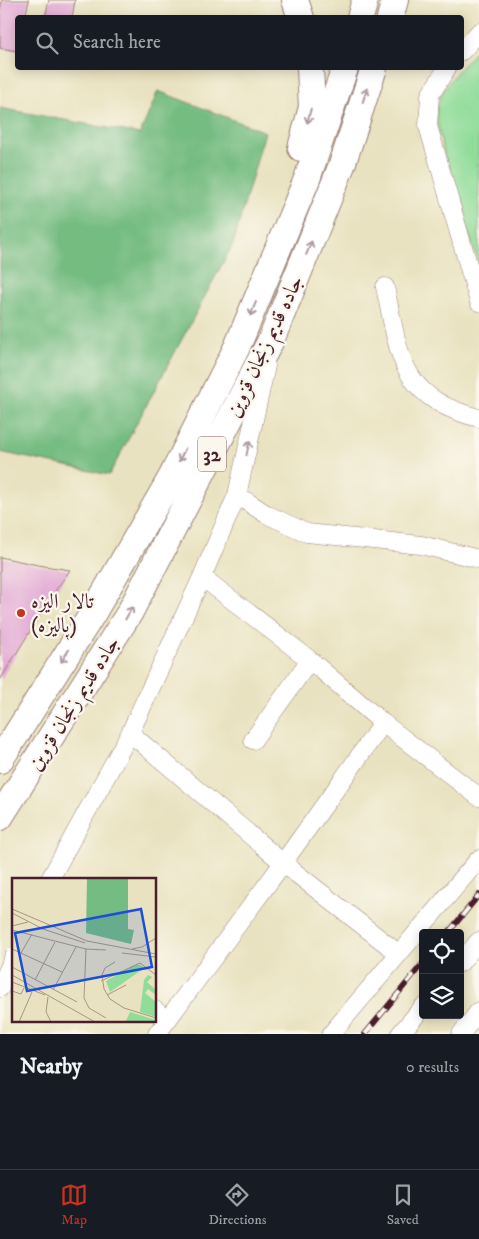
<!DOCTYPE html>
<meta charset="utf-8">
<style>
:root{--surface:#171b24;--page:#20242c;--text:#f1f3f6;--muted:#9ea1a6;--line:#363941;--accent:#c8321e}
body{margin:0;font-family:"IM FELL DW Pica",Amiri,serif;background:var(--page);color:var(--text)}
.controls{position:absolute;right:15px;bottom:15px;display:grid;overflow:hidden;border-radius:5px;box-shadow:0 2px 12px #0003}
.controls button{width:45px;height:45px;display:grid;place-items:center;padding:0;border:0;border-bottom:1px solid var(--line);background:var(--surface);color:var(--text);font:25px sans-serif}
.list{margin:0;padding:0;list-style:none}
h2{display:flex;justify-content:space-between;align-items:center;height:65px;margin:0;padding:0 20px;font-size:21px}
h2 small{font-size:16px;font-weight:400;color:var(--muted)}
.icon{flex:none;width:28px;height:28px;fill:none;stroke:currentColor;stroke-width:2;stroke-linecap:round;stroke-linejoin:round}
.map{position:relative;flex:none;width:479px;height:1034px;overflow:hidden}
.search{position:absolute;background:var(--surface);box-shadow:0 2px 12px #0003;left:15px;right:15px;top:15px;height:55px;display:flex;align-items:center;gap:12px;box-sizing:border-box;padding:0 18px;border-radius:5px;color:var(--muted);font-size:19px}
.sheet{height:135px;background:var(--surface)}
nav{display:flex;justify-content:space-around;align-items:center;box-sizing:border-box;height:70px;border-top:1px solid var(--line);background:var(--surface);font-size:14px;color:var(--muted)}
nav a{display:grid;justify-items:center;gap:2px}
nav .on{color:var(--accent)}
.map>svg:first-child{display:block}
</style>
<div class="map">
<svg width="479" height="1034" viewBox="0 0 479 1034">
<rect width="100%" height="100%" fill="#fbf7ec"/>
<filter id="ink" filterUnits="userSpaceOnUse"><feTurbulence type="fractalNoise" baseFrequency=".02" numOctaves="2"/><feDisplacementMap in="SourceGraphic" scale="10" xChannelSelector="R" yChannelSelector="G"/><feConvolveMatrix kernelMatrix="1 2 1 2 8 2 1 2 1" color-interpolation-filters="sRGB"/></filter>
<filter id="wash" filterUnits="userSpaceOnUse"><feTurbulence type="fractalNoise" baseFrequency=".0096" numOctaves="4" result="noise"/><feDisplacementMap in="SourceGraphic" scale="20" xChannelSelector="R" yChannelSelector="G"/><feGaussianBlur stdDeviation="1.12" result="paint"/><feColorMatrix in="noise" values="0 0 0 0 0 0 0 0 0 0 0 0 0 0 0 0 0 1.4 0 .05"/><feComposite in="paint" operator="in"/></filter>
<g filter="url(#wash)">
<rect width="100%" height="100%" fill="#e9e2c0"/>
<path fill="#90dc99" stroke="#6d7e62" d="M479,47v217c-9,-27 -48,-137 -42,-158 7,-23 27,-41 42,-59z"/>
<path fill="#74bc81" stroke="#5f6e56" d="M158,91l107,41 -32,112 -124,231 -109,-23v-344l140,26z"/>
<g id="blocks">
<path fill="#e2a7d4" d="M2,0h27l-4,18h-7v33l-18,-3v-37z
M49,0h26l-3,18h-27z
M0,557l38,8 32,5 -19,27 -51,83z"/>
</g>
</g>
<g filter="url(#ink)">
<use href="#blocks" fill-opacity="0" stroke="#9a8076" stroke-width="1"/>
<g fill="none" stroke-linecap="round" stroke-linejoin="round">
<defs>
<path id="minor" d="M462,51l17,-19
M447,68l-17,27 -2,31 51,176
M385,287c15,69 14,111 94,131
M237,495l29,19 41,19 114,12 58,14
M202,577l108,83 73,63 96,74
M130,733l153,130 116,91
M253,740l57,-80
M50,879l80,-146 72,-156 35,-82 29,-129
M460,963l19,-22
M0,988l14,-32
M155,1010l12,11
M157,1034l126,-171 100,-140
M331,1034l148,-175
M400,1034l23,-27
M461,1034l18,-23"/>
<path id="highway" d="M295,0l6,18
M360,18l5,-18
M390,18l5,-18
M301,148l11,-41 -2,-39
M0,760l93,-147 78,-135 66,-131 70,-168 38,-111
M0,817l130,-205 142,-274 70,-173 32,-97"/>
</defs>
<use href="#minor" stroke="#9a8076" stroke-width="19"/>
<use href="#highway" stroke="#9a8076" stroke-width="28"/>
<use href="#minor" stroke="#fff" stroke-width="18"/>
<use href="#highway" stroke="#fff" stroke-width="26"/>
<defs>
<path id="rail" d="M448,933l31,-38
M365,1034l58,-71"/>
</defs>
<use href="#rail" stroke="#4a1f2b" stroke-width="5.5"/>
<use href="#rail" stroke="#fbf7ec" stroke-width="4" stroke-dasharray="11" stroke-linecap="butt"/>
</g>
<defs><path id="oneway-shaft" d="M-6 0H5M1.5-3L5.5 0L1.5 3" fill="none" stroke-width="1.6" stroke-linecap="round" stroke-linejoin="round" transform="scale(1.25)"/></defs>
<g stroke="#ae9aa0">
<use href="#oneway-shaft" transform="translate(365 95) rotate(-72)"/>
<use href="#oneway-shaft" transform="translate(309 116) rotate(104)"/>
<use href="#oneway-shaft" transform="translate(309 248) rotate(-68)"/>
<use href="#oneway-shaft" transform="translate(253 309) rotate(113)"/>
<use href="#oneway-shaft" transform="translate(248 448) rotate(-78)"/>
<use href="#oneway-shaft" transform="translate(182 455) rotate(117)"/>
<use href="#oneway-shaft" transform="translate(129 613) rotate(-60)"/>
<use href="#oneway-shaft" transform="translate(65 656) rotate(122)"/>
</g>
</g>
<circle fill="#c8321e" stroke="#fbf7ec" stroke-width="2" cx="21" cy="613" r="5"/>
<g text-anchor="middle" stroke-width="4.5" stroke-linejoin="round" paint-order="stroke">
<rect fill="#fbf7ec" stroke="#7f6065" stroke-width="1" x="198" y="436.5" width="28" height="35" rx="4"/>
<g font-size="20" font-weight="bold" fill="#4a1f2b">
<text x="212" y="461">32</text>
</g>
<g font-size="21" fill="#4a1f2b" stroke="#fbf7ec">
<text transform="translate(264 346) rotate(-65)" y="7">جاده قدیم زنجان قزوین</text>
<text transform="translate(73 703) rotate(-58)" y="7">جاده قدیم زنجان قزوین</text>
</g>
<g font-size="21" fill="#4a1f2b" stroke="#fbf7ec" text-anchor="start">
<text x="31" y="608">تالار الیزه<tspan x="31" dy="24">(پالیزه)</tspan></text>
</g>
</g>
<g transform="translate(12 878)">
<rect width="144" height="144" fill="#e9e2c0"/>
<path d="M122,87h6l8,5 -5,-1 -33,23 -4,-11zM136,97l4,2 -5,5 9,8v5l-8,-6 -3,4 11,9v15l-16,-5 4,-32zM118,134l26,8v2l-30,-1z" fill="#90dc99"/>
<path d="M75,0h41v51l6,1 -3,14 -45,-11z" fill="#74bc81"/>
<path fill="none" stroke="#a99484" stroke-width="1" d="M0,31l75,32 69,13M0,35l31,16 42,14M0,48l16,-4M0,52l74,19 20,1M0,71l50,23M74,71l-2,49 5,10 17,10M120,71l10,-2 14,-9M9,75l11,-19M110,75l34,4M103,84l-10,6 -3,7 2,14 6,10 14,9 32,10M0,89l65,35M0,97l83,47M23,102l20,-38M89,103l39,-18 16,12M0,104l33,13M41,112l23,-43M0,113l9,3 3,-6M95,117l19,-10M36,119l-2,15 5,10M7,144l13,-30"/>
<path fill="#1d4ed8" fill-opacity="0.15" stroke="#1d4ed8" stroke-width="2.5" d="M129,31l11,58 -125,24 -12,-58z"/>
<rect width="144" height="144" fill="none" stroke="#4a1f2b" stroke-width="2.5"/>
</g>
</svg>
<div class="controls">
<button><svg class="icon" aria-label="locate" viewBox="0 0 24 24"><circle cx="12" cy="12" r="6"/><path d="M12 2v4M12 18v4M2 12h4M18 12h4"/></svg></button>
<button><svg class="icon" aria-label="layers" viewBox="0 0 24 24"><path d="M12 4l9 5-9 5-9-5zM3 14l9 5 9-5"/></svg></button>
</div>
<div class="search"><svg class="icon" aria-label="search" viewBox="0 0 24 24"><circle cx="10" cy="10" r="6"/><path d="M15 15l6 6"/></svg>Search here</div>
</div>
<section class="sheet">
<h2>Nearby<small>0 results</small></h2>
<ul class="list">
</ul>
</section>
<nav>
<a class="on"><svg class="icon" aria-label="map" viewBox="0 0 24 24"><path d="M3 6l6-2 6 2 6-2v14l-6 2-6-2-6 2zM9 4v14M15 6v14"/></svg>Map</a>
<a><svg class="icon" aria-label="directions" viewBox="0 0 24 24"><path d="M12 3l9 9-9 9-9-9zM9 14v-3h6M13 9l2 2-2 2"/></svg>Directions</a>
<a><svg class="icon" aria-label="saved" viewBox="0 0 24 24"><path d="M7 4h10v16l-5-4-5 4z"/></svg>Saved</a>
</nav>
